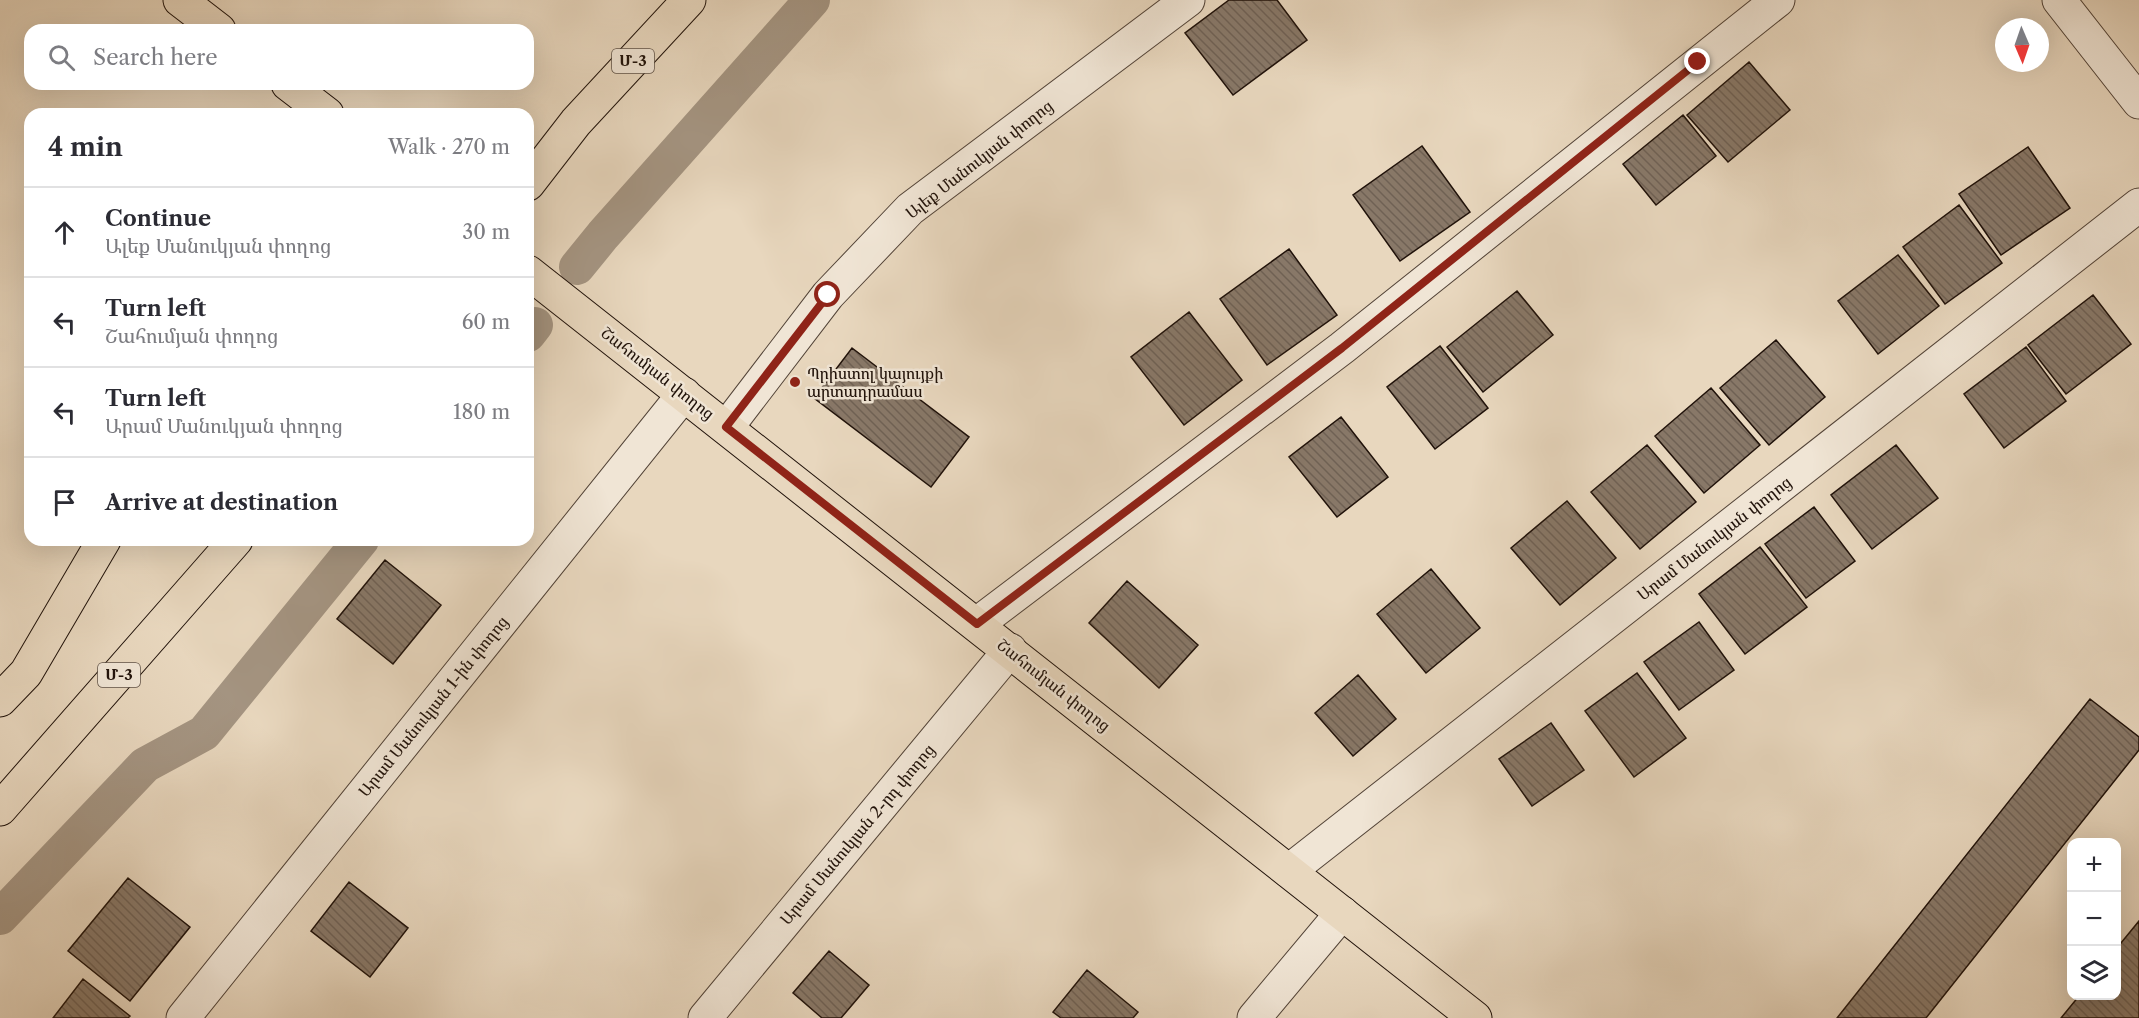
<!DOCTYPE html>
<meta charset="utf-8">
<style>
:root{--surface:#fff;--page:#f7f7f7;--text:#2b2b33;--muted:#7c7c81;--line:#e1e1e2}
body{margin:0;font-family:"Libre Caslon Text","Noto Serif Armenian",serif;background:var(--page);color:var(--text)}
.controls{position:absolute;right:18px;bottom:18px;display:grid;overflow:hidden;border-radius:12px;box-shadow:0 6px 24px #0002}
.controls button{width:54px;height:54px;display:grid;place-items:center;padding:0;border:0;border-bottom:2px solid var(--line);background:var(--surface);color:var(--text);font:30px sans-serif}
.compass{position:absolute;left:1995px;top:18px;width:54px;height:54px;border-radius:50%;background:var(--surface);box-shadow:0 6px 24px #0002;rotate:178deg}
.stop{position:absolute;width:18px;height:18px;margin:-14px;border:4px solid #8f2418;border-radius:50%;background:#fff}
.stop.end{background:#8f2418;border-color:#fff;box-shadow:0 2px 6px #0008}
.list{margin:0;padding:0;list-style:none}
h2{display:flex;justify-content:space-between;align-items:center;height:78px;margin:0;padding:0 24px;font-size:26px}
h2 small{font-size:20px;font-weight:400;color:var(--muted)}
.list li{display:grid;grid-template-columns:39px 1fr auto;gap:18px;align-items:center;box-sizing:border-box;height:90px;padding:0 24px;border-top:2px solid var(--line)}
.list b{display:block;font-size:22px;white-space:nowrap}
.list p{margin:0;font-size:20px;white-space:nowrap;color:var(--muted)}
.list em{font-size:20px;font-style:normal;color:var(--muted)}
.icon{flex:none;width:33px;height:33px;fill:none;stroke:currentColor;stroke-width:2;stroke-linecap:round;stroke-linejoin:round}
.map{position:relative;flex:none;width:2139px;height:1018px;overflow:hidden}
.search{position:absolute;background:var(--surface);box-shadow:0 6px 24px #0002;left:24px;top:24px;width:510px;height:66px;display:flex;align-items:center;gap:15px;box-sizing:border-box;padding:0 21px;border-radius:18px;color:var(--muted);font-size:22px}
.panel{position:absolute;background:var(--surface);box-shadow:0 6px 24px #0002;left:24px;top:108px;width:510px;height:438px;border-radius:18px}
.map>svg:first-child{display:block}
</style>
<div class="map">
<svg width="2139" height="1018" viewBox="0 0 2139 1018">
<defs>
<pattern id="building-back-hatch" width="6" height="6" patternUnits="userSpaceOnUse" patternTransform="scale(1.5)"><rect width="6" height="6" fill="#887868"/><path d="M-1 5l2 2M0 0l6 6M5-1l2 2" fill="none" stroke="#6f6154"/></pattern>
</defs>
<rect width="100%" height="100%" fill="#e8d7be"/>
<filter id="stains"><feTurbulence type="fractalNoise" baseFrequency=".00333" numOctaves="4"/><feColorMatrix values="0 0 0 0 .2 0 0 0 0 .09 0 0 0 0 .02 0 0 0 .5 -.17"/></filter>
<radialGradient id="worn" r=".72"><stop offset=".6" stop-color="#630" stop-opacity="0"/><stop offset="1" stop-color="#630" stop-opacity=".3"/></radialGradient>
<g fill="none" stroke-linecap="round" stroke-linejoin="round">
<path stroke="#a49481" stroke-width="36" d="M577,267l26,-32 209,-235
M528,334l7,-9
M0,917l145,-152 59,-32 157,-193"/>
</g>
<path fill="url(#building-back-hatch)" stroke="#20120a" stroke-width="1.5" d="M1229,0h48l30,40 -74,55 -48,-62z
M1749,62l41,48 -62,52 -41,-47z
M1683,115l33,41 -60,49 -33,-41z
M1422,146l48,66 -70,49 -47,-66z
M2028,147l42,61 -69,47 -42,-61z
M1959,205l43,58 -57,41 -42,-57z
M1289,249l48,66 -70,50 -47,-66z
M1898,255l41,51 -61,48 -40,-53z
M1517,291l36,44 -70,57 -36,-45z
M2093,295l38,49 -65,50 -38,-49z
M1189,312l53,68 -58,45 -53,-68z
M1776,340l49,57 -56,48 -49,-57z
M1440,346l48,62 -53,41 -48,-62z
M2026,347l40,54 -62,47 -40,-54z
M852,348l117,89 -38,50 -117,-89z
M1711,388l49,57 -56,48 -49,-57z
M1341,417l47,60 -51,40 -48,-60z
M1647,445l49,57 -56,47 -49,-57z
M1896,445l42,53 -66,51 -41,-54z
M1567,501l49,57 -56,47 -49,-57z
M1814,507l41,54 -49,37 -41,-54z
M1760,547l47,60 -62,47 -46,-60z
M385,560l56,45 -48,59 -56,-45z
M1431,569l49,59 -54,45 -49,-59z
M1127,581l71,64 -39,43 -70,-65z
M1699,622l35,48 -55,40 -35,-48z
M1637,673l49,65 -52,39 -49,-66z
M1358,675l38,44 -43,37 -38,-43z
M2090,699l49,38v13l-213,268h-89z
M1551,723l33,47 -52,36 -33,-47z
M128,878l62,49 -60,74 -62,-50z
M349,882l59,46 -38,49 -59,-46z
M2139,921v97h-78l18,-22h37v-47z
M829,951l40,34 -28,33h-19l-29,-25z
M1087,970l51,42 -5,6h-72l-8,-6z
M83,979l47,37 -2,2h-75z"/>
<g fill="none" stroke-linecap="round" stroke-linejoin="round">
<defs>
<path id="minor" d="M2059,0l80,102
M727,427l101,-132 82,-86 278,-209
M977,624l365,-276 436,-348
M1289,871l850,-666
M183,1018l501,-624
M705,1018l305,-368
M1254,1018l88,-105"/>
<path id="major" d="M180,0l39,30
M288,84l39,30
M528,272l947,746"/>
<path id="highway" d="M528,184l48,-62 113,-122
M0,700l26,-27 78,-133
M0,809l236,-269"/>
</defs>
<use href="#minor" stroke="#524337" stroke-width="35"/>
<use href="#major" stroke="#20120a" stroke-width="35"/>
<use href="#highway" stroke="#20120a" stroke-width="35"/>
<use href="#minor" stroke="#f0e5d5" stroke-width="33"/>
<use href="#major" stroke="#e8d7be" stroke-width="33"/>
<use href="#highway" stroke="#e8d7be" stroke-width="33"/>
</g>
<g fill="none" stroke-linecap="round" stroke-linejoin="round">
<path stroke="#8f2418" stroke-width="8" d="M828,295l-102,132 251,197 365,-276 356,-286"/>
</g>
<circle fill="#8f2418" stroke="#f0e5d5" stroke-width="2" cx="795" cy="382" r="6"/>
<g text-anchor="middle" stroke-width="5" stroke-linejoin="round" paint-order="stroke">
<g fill="#f0e5d5" stroke="#5e5147" stroke-width="1.5">
<rect x="612" y="49" width="42" height="24" rx="4.5"/>
<rect x="98" y="663" width="42" height="24" rx="4.5"/>
</g>
<g font-size="15" font-weight="bold" fill="#20120a">
<text x="633" y="66">Մ-3</text>
<text x="119" y="680">Մ-3</text>
</g>
<g font-size="16" fill="#20120a" stroke="#f0e5d5">
<text transform="translate(979 159) rotate(-38)" y="6">Ալեք Մանուկյան փողոց</text>
<text transform="translate(658 373) rotate(38)" y="6">Շահումյան փողոց</text>
<text transform="translate(1714 538) rotate(-38)" y="6">Արամ Մանուկյան փողոց</text>
<text transform="translate(1054 685) rotate(38)" y="6">Շահումյան փողոց</text>
<text transform="translate(433 706) rotate(-51)" y="6">Արամ Մանուկյան 1-ին փողոց</text>
<text transform="translate(857 834) rotate(-50)" y="6">Արամ Մանուկյան 2-րդ փողոց</text>
</g>
<g font-size="16" fill="#20120a" stroke="#f0e5d5" text-anchor="start">
<text x="807" y="379">Պրիստոլ կայույքի<tspan x="807" dy="18">արտադրամաս</tspan></text>
</g>
</g>
<rect width="100%" height="100%" filter="url(#stains)"/>
<rect width="100%" height="100%" fill="url(#worn)"/>
</svg>
<div class="controls">
<button>+</button>
<button>−</button>
<button><svg class="icon" aria-label="layers" viewBox="0 0 24 24"><path d="M12 4l9 5-9 5-9-5zM3 14l9 5 9-5"/></svg></button>
</div>
<svg class="compass" viewBox="-18 -18 36 36"><path d="M0-13l5 13h-10z" fill="#e53935"/><path d="M0 13l5-13h-10z" fill="#7c7c81"/></svg>
<div class="stop" style="left:828px;top:295px"></div>
<div class="stop end" style="left:1698px;top:62px"></div>
<div class="search"><svg class="icon" aria-label="search" viewBox="0 0 24 24"><circle cx="10" cy="10" r="6"/><path d="M15 15l6 6"/></svg>Search here</div>
<section class="panel">
<h2>4 min<small>Walk · 270 m</small></h2>
<ul class="list">
<li><svg class="icon" aria-label="ahead" viewBox="0 0 24 24"><path d="M12 20V5M6 11l6-6 6 6"/></svg><div><b>Continue</b><p>Ալեք Մանուկյան փողոց</p></div><em>30 m</em></li>
<li><svg class="icon" aria-label="left" viewBox="0 0 24 24"><path d="M17 20v-9H6M10 6l-5 5 5 5"/></svg><div><b>Turn left</b><p>Շահումյան փողոց</p></div><em>60 m</em></li>
<li><svg class="icon" aria-label="left" viewBox="0 0 24 24"><path d="M17 20v-9H6M10 6l-5 5 5 5"/></svg><div><b>Turn left</b><p>Արամ Մանուկյան փողոց</p></div><em>180 m</em></li>
<li><svg class="icon" aria-label="arrive" viewBox="0 0 24 24"><path d="M6 21V4h12l-3 4 3 4H6"/></svg><div><b>Arrive at destination</b></div></li>
</ul>
</section>
</div>
